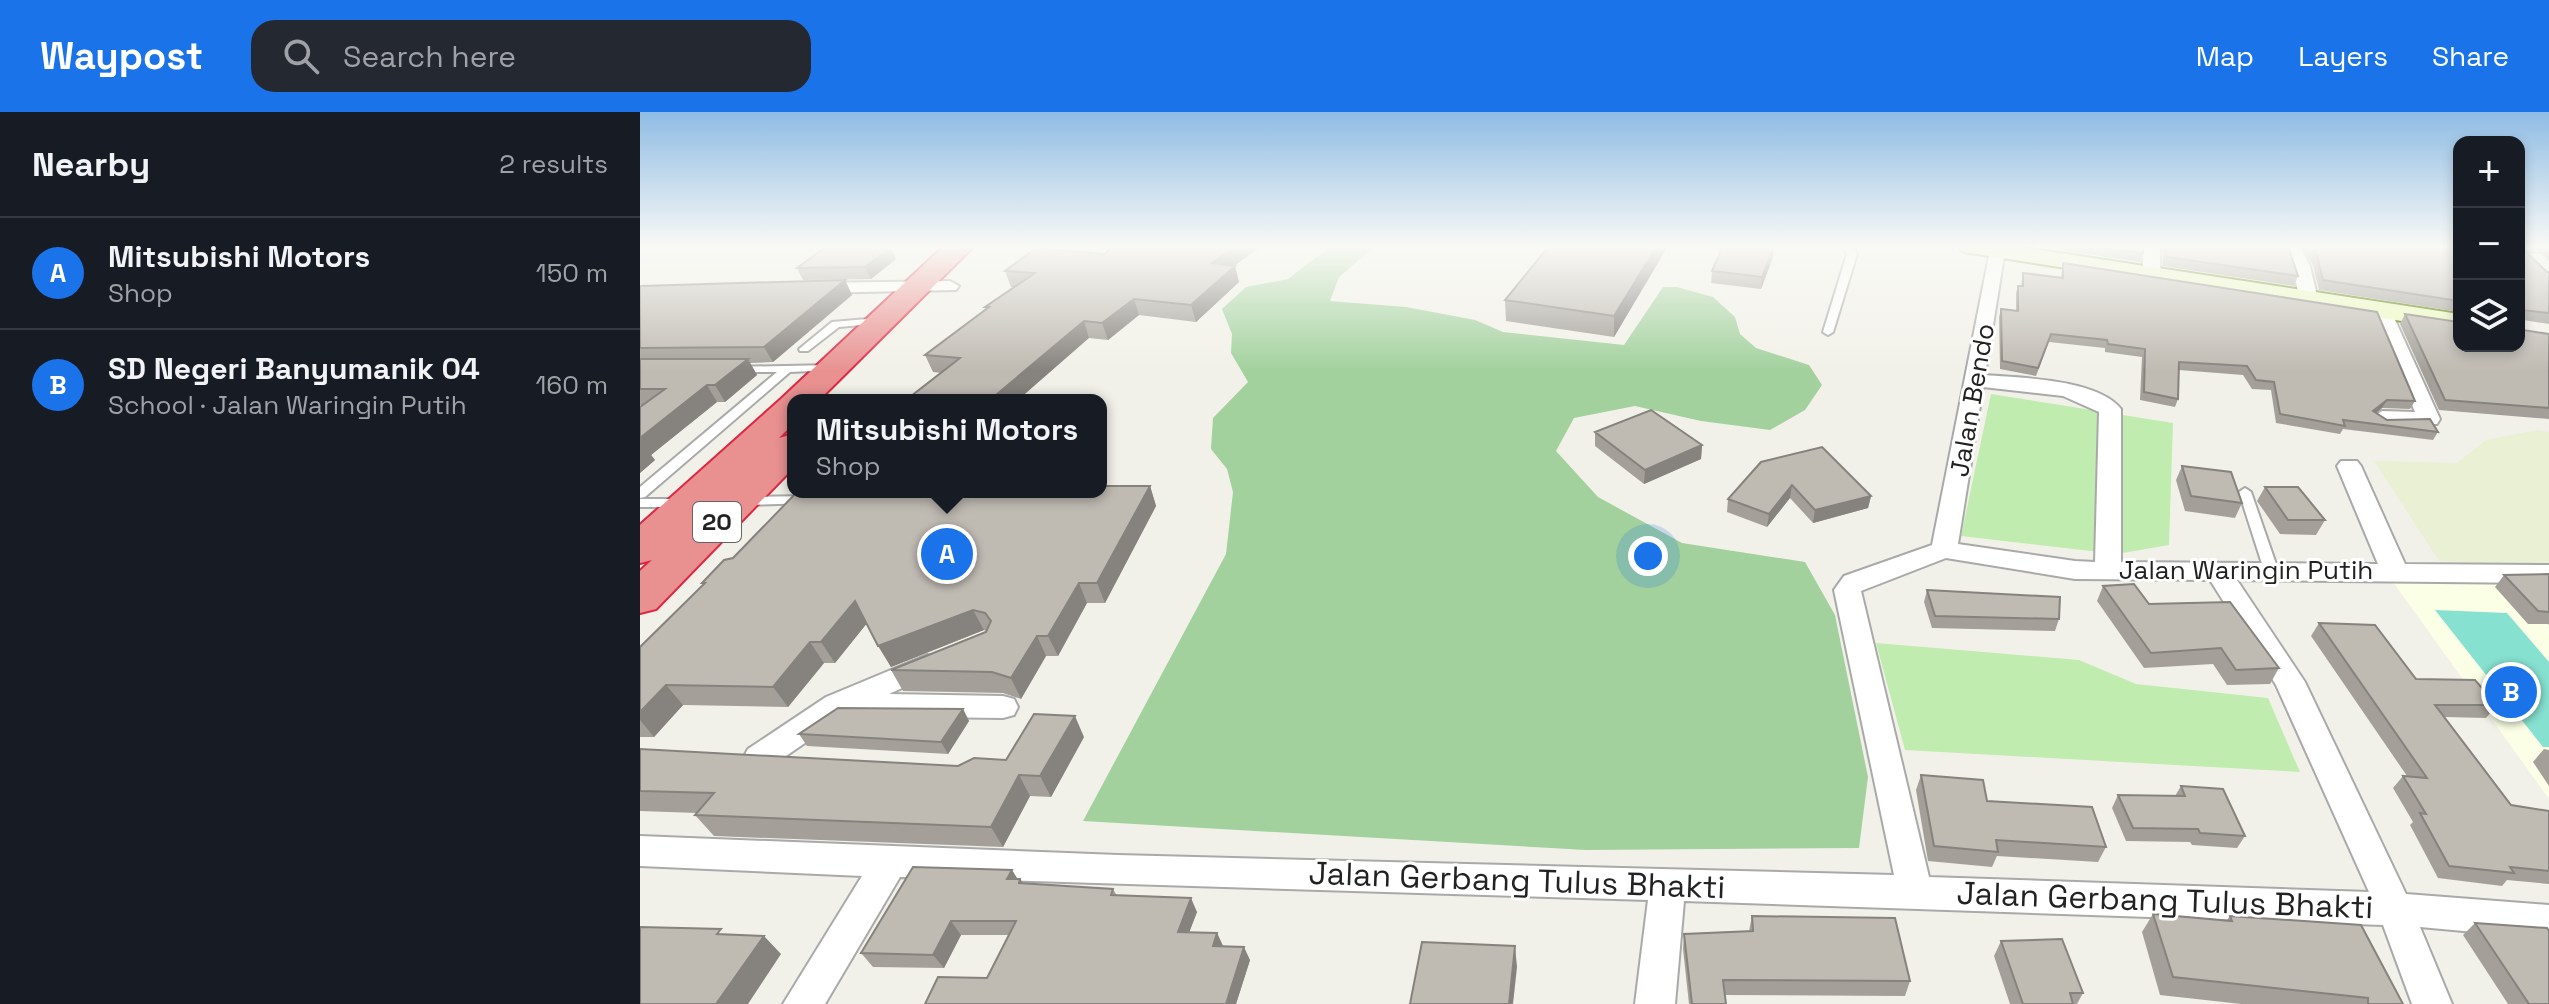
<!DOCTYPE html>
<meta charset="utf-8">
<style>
:root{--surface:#171b24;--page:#242831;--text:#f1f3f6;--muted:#9ea1a6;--line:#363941;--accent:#1a73e8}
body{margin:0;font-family:"Space Grotesk",sans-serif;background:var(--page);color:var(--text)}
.controls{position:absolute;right:24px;top:24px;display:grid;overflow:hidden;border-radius:16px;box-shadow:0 4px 12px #0003}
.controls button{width:72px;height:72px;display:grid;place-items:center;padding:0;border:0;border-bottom:2px solid var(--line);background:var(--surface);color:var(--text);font:40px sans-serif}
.you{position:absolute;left:1008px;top:444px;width:28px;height:28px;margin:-20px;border:6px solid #fff;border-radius:50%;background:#1a73e8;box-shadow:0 0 0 12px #1a73e833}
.badge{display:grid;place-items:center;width:52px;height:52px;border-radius:50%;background:var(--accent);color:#fff;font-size:26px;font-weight:700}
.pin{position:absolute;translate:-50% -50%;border:4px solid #fff;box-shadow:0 2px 8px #0006}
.popup{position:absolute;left:147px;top:282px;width:320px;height:104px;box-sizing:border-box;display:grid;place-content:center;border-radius:16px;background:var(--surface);filter:drop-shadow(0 2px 6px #0005);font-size:26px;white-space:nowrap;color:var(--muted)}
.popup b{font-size:30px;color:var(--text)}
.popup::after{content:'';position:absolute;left:50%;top:100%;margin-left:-16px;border:16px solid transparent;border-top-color:var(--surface)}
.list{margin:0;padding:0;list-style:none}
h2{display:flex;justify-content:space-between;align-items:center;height:104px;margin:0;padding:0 32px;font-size:34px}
h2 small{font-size:26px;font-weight:400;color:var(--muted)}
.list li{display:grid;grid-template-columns:52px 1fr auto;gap:24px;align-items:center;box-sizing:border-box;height:112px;padding:0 32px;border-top:2px solid var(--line)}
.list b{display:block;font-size:30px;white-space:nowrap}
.list p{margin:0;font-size:26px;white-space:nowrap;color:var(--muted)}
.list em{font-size:26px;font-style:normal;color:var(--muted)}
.icon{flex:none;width:44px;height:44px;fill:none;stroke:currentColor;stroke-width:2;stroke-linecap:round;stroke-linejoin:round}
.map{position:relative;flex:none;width:1909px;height:892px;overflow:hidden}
header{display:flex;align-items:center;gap:48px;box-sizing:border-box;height:112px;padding:0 40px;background:var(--accent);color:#fff}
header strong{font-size:38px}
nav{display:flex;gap:44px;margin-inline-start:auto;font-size:28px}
.search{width:560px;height:72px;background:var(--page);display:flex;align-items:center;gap:20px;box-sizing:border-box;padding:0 28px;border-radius:24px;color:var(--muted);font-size:30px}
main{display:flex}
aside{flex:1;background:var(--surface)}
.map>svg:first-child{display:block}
</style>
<header>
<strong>Waypost</strong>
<div class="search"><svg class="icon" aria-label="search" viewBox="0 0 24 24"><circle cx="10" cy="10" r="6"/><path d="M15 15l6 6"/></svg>Search here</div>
<nav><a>Map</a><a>Layers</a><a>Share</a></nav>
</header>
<main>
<aside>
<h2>Nearby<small>2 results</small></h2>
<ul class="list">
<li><span class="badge">A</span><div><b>Mitsubishi Motors</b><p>Shop</p></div><em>150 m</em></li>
<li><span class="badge">B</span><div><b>SD Negeri Banyumanik 04</b><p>School · Jalan Waringin Putih</p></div><em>160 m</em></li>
</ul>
</aside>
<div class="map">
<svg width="1909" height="892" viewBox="0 0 1909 892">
<rect width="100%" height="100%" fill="#f2f1e9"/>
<path fill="#faffe5" d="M1748,463l161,10v214z"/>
<path fill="#e9f0d4" d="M1897,318l12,2v134l-110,-5 -65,-100 83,2 29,-23z"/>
<path fill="#c1ecaf" d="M1351,282l182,29 -4,122 -52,9 -156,-18z
M1236,531l203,17 57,24 132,14 32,74 -395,-22z"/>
<path fill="#a2d19d" d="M691,134h44l-36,31 -9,24 76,6 69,13 28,12 121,13 39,-58h14l36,10 22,20 5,17 16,14 53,17 13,20 -17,25 -35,20 -69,-9 -66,-15 -61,12 -18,33 42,46 84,46 123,19 30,53 33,162 -9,71 -273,2 -503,-29 143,-267 7,-62 -6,-23 -16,-20 2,-31 35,-36 -17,-29 1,-19 -10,-25 24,-22 42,-8z"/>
<path fill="#87e1d0" d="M1795,498l72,3 42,49v85h-6z"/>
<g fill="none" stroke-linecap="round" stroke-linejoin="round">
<defs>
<path id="lane" d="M1202,134h9l6,8 -24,78 -5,3 -5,-3 24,-78z
M239,206l5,3 -1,2 -44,4 -31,24h-8l-1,-2 33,-27z
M191,253l5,3 -1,2 -45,2 -145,125 -5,1v-11l137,-115h-42l-4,-1v-4z
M1605,376l6,4 27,78 -2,3h-10l-2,-3 -25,-78z
M167,384l5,1 2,3 -2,3 -68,2 -7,-4 7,-4z
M0,387h44l7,4 -7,4h-44z"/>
<path id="street" d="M1351,134h12l2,4 -20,125c36,3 112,4 136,34v153l257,2 -41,-98 4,-5h16l4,5 44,98 144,1v18l-312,-3 68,102 101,212 143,11v34l-129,-12 32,77h-40l-29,-79 -699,-24 -9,103h-40l13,-104 -748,-23 -75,127h-42l79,-128 -222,-10v-30l478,19 776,20 -60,-285 10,-14 88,-31zM1343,275l80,9 36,16 -4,150 -20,-1 -117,-17zM1306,446l129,21 135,1 66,105 93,207 -440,-15 -68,-286z
M1503,134h16l2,29 -3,4 -6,1 -9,-5z
M1644,134h16l10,20 8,34 -2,4 -7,2 -9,-6 -8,-34z
M1879,134h30v6l-29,-1z
M310,169l9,5 -3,4 -142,3 -9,-5 9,-5z
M1742,193l9,6 49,108 -3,5 -55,1 -11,-7 11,-7 33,1 -42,-101z
M287,543l10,3 5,7 -5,7 -48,22 114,2 11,3 4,8 -4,8 -11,3 -159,-2 -74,51 -11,4 -11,-4 -5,-9 5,-9 78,-52z"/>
<path id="secondary" d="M1318,134h56l445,68v16l-489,-77 -8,-2z"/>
<path id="highway" d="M304,134h30l-155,154h-26v24l-20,20 6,-6 14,-4v34l-137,141 -16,4v-42l12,-11 -12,3v-38l141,-126z"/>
</defs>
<use href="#lane" stroke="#a9a9a9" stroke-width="4"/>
<use href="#street" stroke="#a9a9a9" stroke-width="4"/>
<use href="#secondary" stroke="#597e04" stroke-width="4"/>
<use href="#highway" stroke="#de2842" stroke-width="4"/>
<use href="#lane" fill="#fff" fill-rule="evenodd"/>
<use href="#street" fill="#fff" fill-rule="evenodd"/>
<use href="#secondary" fill="#ecfbbe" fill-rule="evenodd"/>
<use href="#highway" fill="#e99191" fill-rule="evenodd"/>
</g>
<path fill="#a4a099" d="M621,134l-27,20 5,16 -43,40 -57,-7 -31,25 -19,-2 -147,35 -9,-1 -8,-17 61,-45 -1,-3 30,-20h-4l-6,-16 100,-17z
M909,134h118l-53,91 -108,-16 -1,-21z
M1422,134h81v7l-3,9 -78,-12z
M1522,134h126l10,30 -4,10 -131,-20z
M1662,134h157v66l-140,-22 -6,-25z
M1893,134h16v15z
M251,135l5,12 -25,20 -68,1 -6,-12z
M1882,136l25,24h2v52l-26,-4v10l26,4v85l-110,-9 -39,-86 5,-10 54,32z
M1133,145l-12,32 -50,-6 1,-12z
M1423,151l352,138 -5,8 -28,-1 -6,5 11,7 51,12 -5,8 -90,-11 -3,5 -64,-11 -5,-33 -19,-1 -9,-14 -64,-5 -1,29 -3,8 -35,-7 2,-43 -37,-5v-4l-56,-6 -13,34 -36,-7 -1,-52 2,-8 15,2v-18l2,-7h3l2,-13 38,4z
M205,168l7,15 -79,67 -23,1 7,12 -32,27h-8l-66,53 4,5 -15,13v-66l3,-2h-3v-119z
M955,320l107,13 -1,14 -57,25 -49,-38z
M1121,350l110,34 -3,12 -55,15 -23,-25 -23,29 -40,-15 1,-13z
M1542,354l60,37 -7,15 -50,-7 -9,-31z
M510,374l6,20 -51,97h-18l-29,53h-12l-25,43 -18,-6 -100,-2 -12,-21 95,-39 -2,-1 -93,37 -24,-44 -32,40h-11l-36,44 -105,-2 -29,32h-14v-90l63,-62 -1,-2z
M1625,375l60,33 -9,15 -36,-1 -23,-33z
M1909,462v51l-1,-1h-20l-33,-37 9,-12z
M1463,474l46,18 130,64 -9,16 -43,1 -14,-21 -69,4 -47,-67z
M1287,478l132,29 -4,12 -123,-3 -8,-26z
M1679,511l97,56 81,26 -11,13 -41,-1 66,88 38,6v73l-42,-4 -5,6 -64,-8 -28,-53 3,-3 -20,-34 10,-12h4l-96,-140z
M323,597l6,12 -21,33 -141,-8 -8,-12z
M444,625l-33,60 -21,-1 -27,51 -289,-11 -19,-21 2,-2 -57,-2v-62l318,17 48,-6z
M1904,637l5,1v36l-16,-24z
M1281,663l66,26 119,46 -8,15 -101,-6 -5,11 -64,-6 -12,-71z
M1541,674l64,50 -8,12 -45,-3 -2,-3 -64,-1 -14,-33 6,-13 57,1z
M378,767h2l3,4 90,6 4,7 80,16 -8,20 28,1 6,13 27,14 -14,44h-311l62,-26 22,-43h-48l-17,33 -71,-1 -12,-14z
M1513,802l74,6 3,-4 173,88h-162l-81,-9 -18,-63z
M1112,804l158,65 -5,15 -180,-1 1,9h-37l-6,-55 1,-15 65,-3z
M1835,811l74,81h-41l-45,-69z
M1361,829l82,52 -6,11h-67l-16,-48z"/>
<path fill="#86827d" d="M597,134h24l-45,33 -4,-16z
M1017,134h10v2l-53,89v-21z
M1134,134l-1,11 -12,32 1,-12z
M251,135l5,12 -25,20 -6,-12z
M595,154l4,16 -43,40 -5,-17z
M205,168l7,15 -79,67 -9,-15z
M494,187l5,16 -31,25 -6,-17z
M444,209l5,17 -71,62h-28z
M108,247l9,16 -32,27 -10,-17z
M67,273l10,17 -66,53 4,5 -15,13v-35z
M1747,288l-5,8 -14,11 5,-8z
M1062,333l-1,14 -57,25 1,-14z
M1152,373l-2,13 -23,29 2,-13z
M510,374l6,20 -51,97 -8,-20z
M1231,384l-3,12 -55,15 2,-13z
M439,471l8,20 -29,53 -10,-20z
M215,489l13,21 -33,41 -14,-21z
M333,498l11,20 -93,37 -13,-21z
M397,524l9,20 -25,43 -10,-21z
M170,530l14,21 -36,44 -15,-20z
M26,573l17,20 -29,32 -14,-17v-8z
M323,597l6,12 -21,33 -7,-12z
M435,604l9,21 -33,60 -11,-21z
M379,663l11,21 -27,51 -12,-20z
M372,758l7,11 1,-2 9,14 -22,-14z
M551,786l6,14 -13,34 -6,-14z
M311,809l10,14 -17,33 -11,-13z
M577,821l6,13h-10z
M124,824l17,18 -33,50h-32z
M875,834l2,21 -4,37h-4z
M604,835l6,13 -14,44h-10z"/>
<path fill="#bfbab2" stroke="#86827d" stroke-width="2" d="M187,134l64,1 -26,20 -68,1z
M471,134h126l-25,17 23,3 -44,39 -57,-6 -32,24 -18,-2 -94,79h-84l54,-42 -35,-3 64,-48h-4l50,-34 -30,-2 31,-23 69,6z
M909,134h108l-43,70 -109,-16z
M1083,134h51l-12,31 -50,-6z
M1454,134h49v7z
M1526,134h122l10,30 -131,-19z
M1671,134h148v55l-136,-21 -6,-24z
M1879,134h3v2l25,24h2v41l-26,-3v20l26,4v74l-104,-8 -40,-86 54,8v24h60z
M1423,151l314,49 38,89 -28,-1 -14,11 14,9 43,-1 8,13 -95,-12 2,6 -65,-12 -6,-32 -18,-2 -9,-14 -68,-4 -1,37 -34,-7 1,-43 -37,-5 -1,-4 -56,-6 -13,34 -36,-7 -1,-52 17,2v-25h5v-13l40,5z
M205,168l-81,67 -124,1v-62z
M0,247h108l-33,26h-8l-67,53v-31l25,-18h-25z
M1011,298l51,35 -57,25 -50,-38z
M1182,335l49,49 -56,14 -23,-25 -23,29 -41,-15 33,-37z
M1542,354l49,6 11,31 -51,-7z
M461,374h49l-53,97h-18l-31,53h-11l-26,42 -19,-6 -101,-2 95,-38 5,-11 -6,-8 -12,-3 -95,36 -23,-45 -34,41h-11l-37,45 -107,-2 -26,27v-65l65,-64h-3l22,-23 9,-2 64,-66h304z
M1625,375h33l27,33h-37z
M1909,462v38l-11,-1 -34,-36z
M1494,472l15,20 81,-2 49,66 -43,2 -15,-22 -70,5 -48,-67z
M1287,478l133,7 -1,22 -124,-3z
M1679,511l56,2 41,54 59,1 22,25h-62l76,100 38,6v60l-39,-4 4,6 -65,-7 -29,-53 6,1 -23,-38 24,2z
M198,596l125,1 -22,33 -142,-8z
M394,602l41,2 -35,60 -21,-1 -28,52 -296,-12 19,-22 -74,-2v-42l318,17 16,-8 32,2z
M1281,663l62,5 4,21 105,6 14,40 -110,-7 2,12 -64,-6z
M1541,674l42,3 22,47 -45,-3 -2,-4 -65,-1 -15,-33 67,1z
M273,755l99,3 -5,9h13l-1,4 94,6 -2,6 80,3 -13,34 39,1 -4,13 31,1 -18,57h-301l13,-27 49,1 29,-57h-65l-18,34 -72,-2z
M1513,802l79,7 -2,-5 131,9 42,79h-35v-6l-195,-21z
M1112,804l143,2 15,63 -187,-1 3,24h-34l-8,-70 69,-3z
M1835,811l72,5 2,3v73h-20z
M0,815l81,2 -4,5 47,2 -48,68h-76z
M1422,827l21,54h-13l3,11h-50l-22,-63z
M782,830l93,4 -6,58h-99z"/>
<linearGradient id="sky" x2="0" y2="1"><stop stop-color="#8fbce5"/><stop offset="0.52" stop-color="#f9f9f5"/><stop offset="1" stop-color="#f9f9f5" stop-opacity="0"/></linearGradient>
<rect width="1909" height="259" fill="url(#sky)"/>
<g text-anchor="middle" stroke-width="6" stroke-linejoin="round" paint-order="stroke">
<rect fill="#fff" stroke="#646464" stroke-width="2" x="53" y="390" width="48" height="40" rx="6"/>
<g font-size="24" font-weight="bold" fill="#222">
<text x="77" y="418">20</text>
</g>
<g font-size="26" fill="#222" stroke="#fff">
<text transform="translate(1332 288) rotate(-80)" y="9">Jalan Bendo</text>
<text x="1606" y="467">Jalan Waringin Putih</text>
</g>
<g font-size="32" fill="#222" stroke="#fff">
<text transform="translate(877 768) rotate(2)" y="11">Jalan Gerbang Tulus Bhakti</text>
<text transform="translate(1525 788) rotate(2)" y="11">Jalan Gerbang Tulus Bhakti</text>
</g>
</g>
</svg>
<div class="controls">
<button>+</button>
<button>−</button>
<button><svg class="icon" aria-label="layers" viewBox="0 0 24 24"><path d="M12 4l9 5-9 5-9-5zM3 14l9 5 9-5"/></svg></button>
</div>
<div class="you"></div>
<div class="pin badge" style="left:307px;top:442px">A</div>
<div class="popup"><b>Mitsubishi Motors</b>Shop</div>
<div class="pin badge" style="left:1871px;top:580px">B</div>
</div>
</main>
